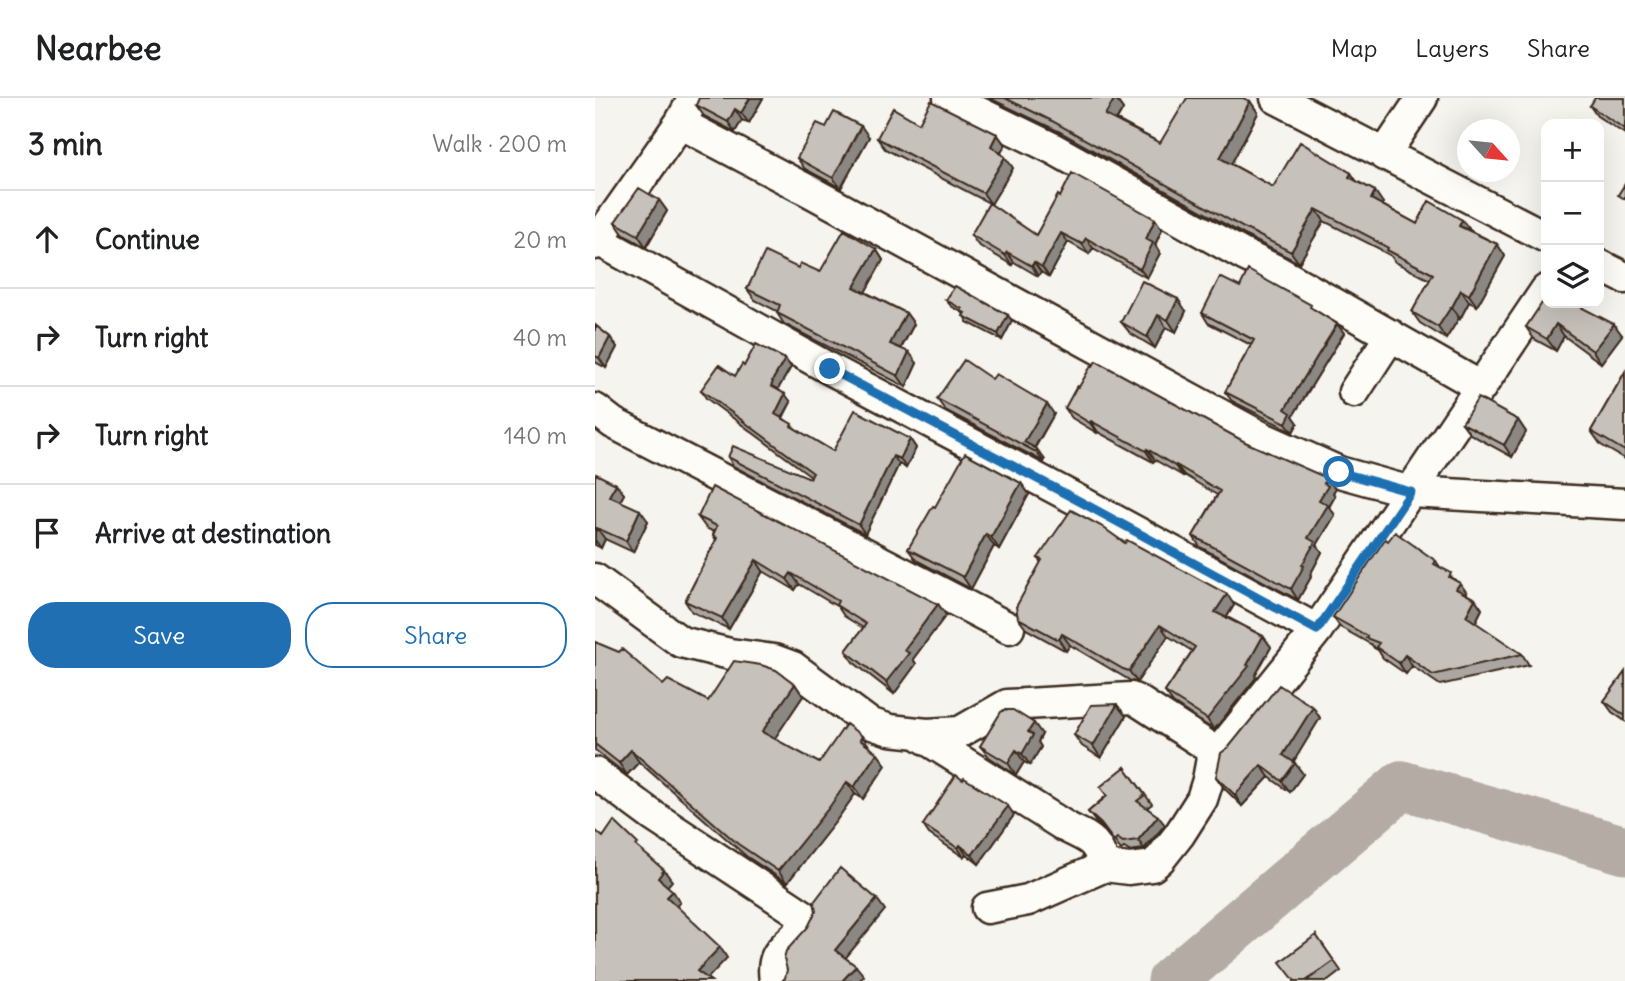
<!DOCTYPE html>
<meta charset="utf-8">
<style>
:root{--surface:#fff;--page:#f2f2f2;--text:#202124;--muted:#757577;--line:#e0e0e0;--accent:#1f6fb2}
body{margin:0;font-family:Delius,sans-serif;background:var(--page);color:var(--text)}
.controls{position:absolute;right:21px;top:21px;display:grid;overflow:hidden;border-radius:14px;box-shadow:0 7px 28px #0002}
.controls button{width:63px;height:63px;display:grid;place-items:center;padding:0;border:0;border-bottom:2px solid var(--line);background:var(--surface);color:var(--text);font:35px sans-serif}
.compass{position:absolute;left:862px;top:21px;width:63px;height:63px;border-radius:50%;background:var(--surface);box-shadow:0 7px 28px #0002;rotate:117deg}
.stop{position:absolute;width:21px;height:21px;margin:-16px;border:5px solid #1f6fb2;border-radius:50%;background:#fff}
.stop.end{background:#1f6fb2;border-color:#fff;box-shadow:0 2px 7px #0008}
.list{margin:0;padding:0;list-style:none}
h2{display:flex;justify-content:space-between;align-items:center;height:91px;margin:0;padding:0 28px;font-size:30px}
h2 small{font-size:23px;font-weight:400;color:var(--muted)}
.list li{display:grid;grid-template-columns:46px 1fr auto;gap:21px;align-items:center;box-sizing:border-box;height:98px;padding:0 28px;border-top:2px solid var(--line)}
.list b{display:block;font-size:26px;white-space:nowrap}
.list em{font-size:23px;font-style:normal;color:var(--muted)}
.actions{display:flex;gap:14px;padding:21px 28px}
.actions a{flex:1;padding:16px 0;border:2px solid var(--accent);border-radius:28px;text-align:center;font-size:24px;color:var(--accent)}
.actions .main{background:var(--accent);color:#fff}
.icon{flex:none;width:38px;height:38px;fill:none;stroke:currentColor;stroke-width:2;stroke-linecap:round;stroke-linejoin:round}
.map{position:relative;flex:none;width:1030px;height:883px;overflow:hidden}
header{display:flex;align-items:center;gap:42px;box-sizing:border-box;height:98px;padding:0 35px;background:var(--surface);border-bottom:2px solid var(--line)}
header strong{font-size:33px}
nav{display:flex;gap:38px;margin-inline-start:auto;font-size:24px}
main{display:flex}
aside{flex:1;background:var(--surface)}
.map>svg:first-child{display:block}
</style>
<header>
<strong>Nearbee</strong>
<nav><a>Map</a><a>Layers</a><a>Share</a></nav>
</header>
<main>
<aside>
<h2>3 min<small>Walk · 200 m</small></h2>
<ul class="list">
<li><svg class="icon" aria-label="ahead" viewBox="0 0 24 24"><path d="M12 20V5M6 11l6-6 6 6"/></svg><div><b>Continue</b></div><em>20 m</em></li>
<li><svg class="icon" aria-label="right" viewBox="0 0 24 24"><path d="M7 20v-9h11M14 6l5 5-5 5"/></svg><div><b>Turn right</b></div><em>40 m</em></li>
<li><svg class="icon" aria-label="right" viewBox="0 0 24 24"><path d="M7 20v-9h11M14 6l5 5-5 5"/></svg><div><b>Turn right</b></div><em>140 m</em></li>
<li><svg class="icon" aria-label="arrive" viewBox="0 0 24 24"><path d="M6 21V4h12l-3 4 3 4H6"/></svg><div><b>Arrive at destination</b></div></li>
</ul>
<div class="actions"><a class="main">Save</a><a>Share</a></div>
</aside>
<div class="map">
<svg width="1030" height="883" viewBox="0 0 1030 883">
<rect width="100%" height="100%" fill="#f5f4ee"/>
<filter id="ink" filterUnits="userSpaceOnUse"><feTurbulence type="fractalNoise" baseFrequency=".0143" numOctaves="2"/><feDisplacementMap in="SourceGraphic" scale="14" xChannelSelector="R" yChannelSelector="G"/><feConvolveMatrix kernelMatrix="1 2 1 2 8 2 1 2 1" color-interpolation-filters="sRGB"/></filter>
<g filter="url(#ink)">
<g fill="none" stroke-linecap="round" stroke-linejoin="round">
<path stroke="#b4aca4" stroke-width="49" d="M577,883l230,-196 223,65"/>
<defs>
<path id="minor" d="M354,0l103,50 192,107 33,16 204,116
M681,0l270,139
M85,25l131,69 452,246 76,34 72,20 214,12
M789,57l38,-57
M3,142l232,129 251,133 236,128
M0,146l85,-121 14,-25
M1004,167l26,13
M759,294l37,-57
M0,311l18,14 396,205
M0,481l86,63 49,12 44,6 19,7 76,56 21,7 37,4 33,-2 47,-27 124,-7 7,3 65,42 10,10 10,-6 94,-117 229,-340
M322,635l149,94c25,13 29,11 39,39
M0,675l58,43 150,99 3,6c-12,26 -37,24 -31,59l2,1
M392,810l41,-8 77,-34 24,3 23,-3 8,-7 19,-24 23,-36 6,-19 5,-27"/>
</defs>
<use href="#minor" stroke="#3b2a1e" stroke-width="35"/>
<use href="#minor" stroke="#fdfcf7" stroke-width="30"/>
</g>
<path fill="#aba6a1" stroke="#3b2a1e" stroke-width="2" d="M168,0l-14,25 -7,-3 -7,12 -31,-16 -8,-11z
M394,0h126l8,11 -6,11 43,23 90,-42 8,12 -27,51 42,23 78,-14 6,9 26,21 -1,2 35,19 54,7 26,13 8,12 -28,50 -8,-4 -9,17 -1,-1 -13,21 -26,-16 -8,-11 18,-32 -35,-18 -4,-6 -9,-5 -2,-2 -56,-28 -25,42 -47,-24 -192,-107z
M1030,0v36l-28,-18 -7,-10z
M324,25l78,11 8,11 -4,8 12,15 -22,36 -106,-55 -8,-11z
M231,29l43,10 -28,51 -36,-19 -8,-11z
M465,99l95,22 7,10 -7,16 5,8 -13,25 -54,-30 -4,6 -21,-12 -19,35 -8,-5 -3,4 -24,-14 -2,3 -34,-20 -7,-10h65z
M64,102l8,11 -21,36 -23,-13 -8,-12z
M281,151l7,11 -18,32 41,21 8,11 -13,25 16,14 -11,24 -122,-63 -7,-11v-2l-22,-11 -8,-11 73,-17z
M645,189l75,23 22,14 7,9 -51,83 5,7 -5,9 -61,-31 -7,-9 26,-47 -43,-22 -6,-10z
M351,202l66,21 -10,19 -35,-18 -4,-9 -12,-7z
M987,210l40,27 -21,28 -37,-27 -8,15 -22,-12 -8,-12z
M591,213l-10,21 -10,-5 -11,21 -25,-15 -9,-11z
M0,227l15,12 7,10 -11,21 -11,-6z
M190,261l6,8 -13,22 13,13 -8,16 14,12 36,21 77,-12 6,9 -10,20 -7,-4 -34,70 -132,-68 -5,-9 82,21 1,-2 -105,-78 -5,-8 34,-14 9,-10z
M1030,274v87l-24,-14 -10,-14z
M397,281l62,35 -19,34 10,12 -1,2 -99,-52 -8,-11z
M470,310l182,35 88,46 -2,4 2,3 -6,11 6,8 -18,30 5,7 -12,23 1,2 -13,23 -98,-53 -7,-11 24,-41 -33,-20 -1,1 -28,-16 -2,2 -55,-30 -1,1 -25,-15z
M923,322l8,12 -14,25 -42,-23 -8,-11z
M0,379l21,7 8,10 -4,7 28,20 -15,31 -28,-13 -4,9 -6,-3z
M426,385l8,11 -30,55 -5,-3 -23,43 -55,-29 -8,-11 27,-42z
M103,419l240,87 8,11 -33,44 3,5 -22,30 -41,-32 -7,-11 17,-23 -19,-12 -6,-9 -39,-23 -4,6 -32,-19 -34,58 -37,-17 -7,-11 31,-61 -3,-5 1,-3 -8,-4z
M793,443l48,20 4,6 15,13 12,13 -1,1 9,5 7,10 -7,14 47,31 7,11 -89,20 -28,-19 -6,8 -23,-16 -5,-8 -4,-2 -2,-3 -32,-18 -7,-10z
M530,445l109,62 -7,12 36,19 8,11 -16,29 1,2 -42,52 -41,-27 -8,-11 27,-41 -24,-15 -31,46 -6,-1 -61,-36 -4,6 -40,-22 -8,-11 23,-55 -3,-5z
M0,544l68,43 45,16 87,-17 8,12 -29,43 45,24 51,-15 7,5 9,12 -23,34 -8,-5 -19,27 -49,62 -41,-27 -107,-94 -12,13 -32,-25z
M1030,574v49l-13,-9 -8,-11z
M522,607l9,11 -25,42 -19,-12 -8,-11z
M718,609l7,11 -27,44 10,12 -13,18 -21,-15 -27,29 -18,-18 -8,-11z
M447,636l-4,8 3,5 -11,18 -6,-3 -8,13 -27,-18 -9,-11z
M530,669l27,37 -5,4 18,17 -21,24 -15,2 -5,-3 -3,2 -13,-17 -13,-12 -7,-9 18,-16z
M419,717l-35,49 -13,-10 -2,3 -35,-23 -6,-9z
M721,837l25,36 -13,10h-34z"/>
<path fill="#8b8783" stroke="#3b2a1e" stroke-width="2" d="M155,0h13l-14,25 -8,-10z
M520,0l8,11 -10,17 -8,-11z
M655,3l8,12 -30,57 -8,-12z
M140,11l7,11 -7,12 -7,-10z
M266,28l8,11 -28,51 -8,-10z
M402,36l8,11 -7,12 -7,-11z
M410,59l8,11 -22,36 -8,-11z
M756,75l8,12 -10,-8z
M780,93l8,12 -4,7 -8,-11z
M64,102l8,11 -21,36 -8,-12z
M721,111l8,12 -25,42 -8,-11z
M560,121l7,10 -7,16 5,8 -13,25 -7,-9 6,-30z
M867,122l9,11 -12,-5z
M466,135l7,9 -19,35 -7,-10z
M491,140l7,10 -4,6 -7,-10z
M902,146l8,12 -28,50 -8,-11z
M281,151l7,11 -21,38 -8,-11z
M412,154l7,10 -2,3 -7,-10z
M439,164l7,10 -3,4 -6,-10z
M866,192l8,12 -9,17 -8,-12z
M583,201l8,12 -10,21 -8,-12z
M976,205h14l-6,10z
M856,209l8,11 -13,21 -8,-12z
M311,215l8,11 -17,31 -7,-11z
M413,217l4,6 -10,19 -4,-6z
M563,217l8,12 -11,21 -8,-11z
M742,226l7,9 -51,83 5,7 -5,9 -7,-9 -1,-14z
M961,226l8,12 -8,15 -9,-12z
M1019,226l8,11 -21,28 -8,-12z
M15,239l7,10 -11,21 -7,-10z
M314,254l8,11 -11,24 -8,-11z
M190,261l6,8 -13,22 1,1 -8,-4 1,-5z
M190,296l6,8 -11,20 -5,-8z
M452,306l7,10 -21,36 -9,-8z
M923,322l8,12 -14,25 -8,-12z
M496,323l7,11 -1,1 -7,-10z
M315,341l6,9 -10,20 -6,-9z
M442,351l8,11 -1,2 -8,-10z
M552,351l8,11 -2,2 -7,-11z
M298,358l6,8 -34,70 -6,-9z
M581,367l8,10 -1,1 -8,-10z
M732,380l8,11 -2,4 2,3 -6,11 6,8 -18,30 5,7 -12,23 1,2 -13,23 -7,-11 17,-51 16,-55z
M426,385l8,11 -30,55 -8,-12z
M21,386l8,10 -7,13 -8,-11z
M45,412l8,11 -15,31 -7,-11z
M2,430l8,11 -4,9 -6,-8v-8z
M391,436l8,12 -23,43 -8,-12z
M161,462l7,11 -34,58 -7,-11z
M196,475l8,11 -4,6 -8,-11z
M865,485l7,10 -4,7 -7,-11z
M632,496l7,11 -11,18 -8,-11z
M880,501l7,10 -9,18 -7,-11z
M343,506l8,11 -33,44 3,5 -22,30 -8,-12 18,-32z
M565,527l8,11 -31,46 -8,-11z
M467,536l8,11 -4,6 -7,-11z
M668,538l8,11 -16,29 1,2 -42,52 -7,-11 40,-54z
M810,557l7,11 -6,8 -7,-11z
M200,586l8,12 -32,48 -9,-12z
M522,607l9,11 -25,42 -8,-12z
M718,609l7,11 -29,48 -8,-11z
M439,625l8,11 -4,8 3,5 -11,18 -8,-11 6,-22z
M267,638l9,12 -11,-8z
M36,652l8,12 -12,13 -8,-12z
M421,652l8,12 -8,13 -8,-12z
M282,655l9,12 -23,34 -9,-12z
M700,665l8,11 -13,18 -8,-11z
M666,667l8,12 -27,29 -7,-11z
M252,684l8,12 -19,27 -49,62 -9,-12z
M413,708l6,9 -35,49 -7,-9z
M563,718l7,9 -21,24 -6,-9z
M365,747l6,9 -2,3 -6,-9z
M69,772l8,11 -7,8 -7,-11z
M78,793l7,11 -5,6 -8,-11z
M282,801l8,11 -42,51 -8,-11z
M125,849l7,11 -22,23 -8,-10z
M261,868l8,10 -5,5h-17z"/>
<path fill="#c7c1bb" stroke="#3b2a1e" stroke-width="2" d="M104,0h51l-9,15 -6,-4 -7,13 -32,-17z
M410,0h110l-10,17 55,28 27,-45h56l7,3 -30,57 53,29 27,-45 51,31 -2,4 26,14 -4,8 46,25 12,-23 33,19 -3,6 38,18 -28,51 -8,-5 -9,17h-1l-13,20 -26,-15 21,-38 -46,-24 1,-2 -14,-8v-1l-58,-30 -25,43 -47,-24 -192,-107z
M1000,0h30v31l-35,-23z
M336,3l66,33 -6,12 14,11 -22,36 -106,-55 16,-30 26,15z
M239,14l27,14 -28,52 -36,-20 20,-35 9,4z
M477,75l83,46 -9,20 7,4 -13,26 -54,-31 -4,6 -21,-11 -19,34 -8,-5 -2,4 -25,-14 -2,3 -34,-20 18,-32 47,32 22,-40 2,2z
M1030,86v15l-7,-4z
M44,90l20,12 -21,35 -23,-13z
M249,132l32,19 -22,38 52,26 -16,31 19,8 -11,24 -121,-63 3,-8 -33,-16 18,-37 33,16 2,-5 20,9z
M653,172l63,35 -1,2 27,17 -52,85 6,4 -5,10 -61,-31 29,-52 -52,-27 18,-36 20,10z
M547,183l36,18 -10,21 -10,-5 -11,22 -26,-15z
M360,188l53,29 -10,19 -35,-18 2,-3 -4,-2 1,-2 -16,-9z
M951,199v6h27l41,21 -21,27 -37,-27 -9,15 -21,-12z
M0,227l15,12 -11,21 -4,-2z
M161,246l29,15 -13,22 1,1 -2,4 14,8 -10,20 17,10 -1,2 42,25 22,-41 55,29 -10,20 -7,-3 -34,69 -131,-68 5,-11 77,32 3,-5 -112,-83 18,-25 16,11 7,-12 2,2z
M369,262l28,19 4,-5 51,30 -23,38 13,7 -1,3 -99,-53z
M501,263l151,82 80,35 -3,5 4,3 -9,14 9,5 -20,33 7,4 -13,23 2,1 -13,23 -98,-53 27,-45 -44,-26 -1,1 -28,-17 -1,2 -55,-30 -1,2 -25,-15 12,-22 2,1 12,-21h2z
M1030,274v79l-34,-20z
M883,300l40,22 -14,25 -42,-22z
M370,355l56,30 -30,54 -5,-3 -23,43 -55,-28 25,-43 2,1z
M1,376l20,10 -7,12 31,14 -14,31 -29,-13 -2,4v-55z
M117,389l226,117 -34,46 5,3 -23,29 -40,-31 20,-27 -30,-19 2,-4 -47,-28 -4,6 -31,-19 -34,58 -37,-17 32,-63 -4,-3 4,-9 -19,-9z
M476,412l30,16 24,17 2,-3 100,54 -12,18 48,24 -16,29 2,1 -42,53 -42,-27 30,-45 -35,-22 -31,46 -6,-2 -61,-35 -3,6 -41,-22 -2,-11 26,-47 -4,-2z
M800,434l41,29 -2,3 17,9 -2,4 11,6 -4,6 19,10 -9,17 56,38 -89,21 -28,-20 -6,8 -23,-16 3,-4 -13,-5 1,-2 -34,-19 52,-78 3,2z
M0,544l24,10 3,-3 41,36 5,-5 40,21 26,-40 27,4 15,5 19,14 -33,48 57,31 27,-39 16,12 -2,4 17,13 -23,34 -7,-5 -19,27 -50,62 -40,-27 -107,-94 -12,13 -24,-19z
M1030,574v42l-1,1 -20,-14z
M684,587l34,22 -30,48 12,8 -13,18 -21,-16 -26,30 -19,-18 5,-24 8,-6z
M522,606v1l-24,41 -19,-11 17,-30z
M409,612h9l21,13 -6,9 5,3 -11,19 -6,-4 -8,13 -28,-17 21,-34z
M530,669l20,28 -8,6 21,15 -20,24 -15,2 -6,-4 -3,3 -13,-17 -13,-12 19,-16 -7,-9z
M361,677l7,5 1,-2 44,28 -36,49 -12,-10 -2,3 -35,-23z
M19,723l24,23 -2,2 28,24 -6,8 15,13 -6,6 53,50 -23,24 14,10h-116v-151l8,7z
M245,770l37,31 -42,51 21,16 -14,15h-60l3,-3 2,-8 -3,-12 2,-7 22,-24 8,-16 -2,-9z
M721,837l18,26 -28,20h-11l-15,-19z"/>
</g>
<g fill="none" stroke-linecap="round" stroke-linejoin="round" filter="url(#ink)">
<path stroke="#1f6fb2" stroke-width="9" d="M235,271l251,133 236,128 94,-138 -72,-20"/>
</g>
</svg>
<div class="controls">
<button>+</button>
<button>−</button>
<button><svg class="icon" aria-label="layers" viewBox="0 0 24 24"><path d="M12 4l9 5-9 5-9-5zM3 14l9 5 9-5"/></svg></button>
</div>
<svg class="compass" viewBox="-18 -18 36 36"><path d="M0-13l5 13h-10z" fill="#e53935"/><path d="M0 13l5-13h-10z" fill="#757577"/></svg>
<div class="stop" style="left:744px;top:374px"></div>
<div class="stop end" style="left:235px;top:271px"></div>
</div>
</main>
